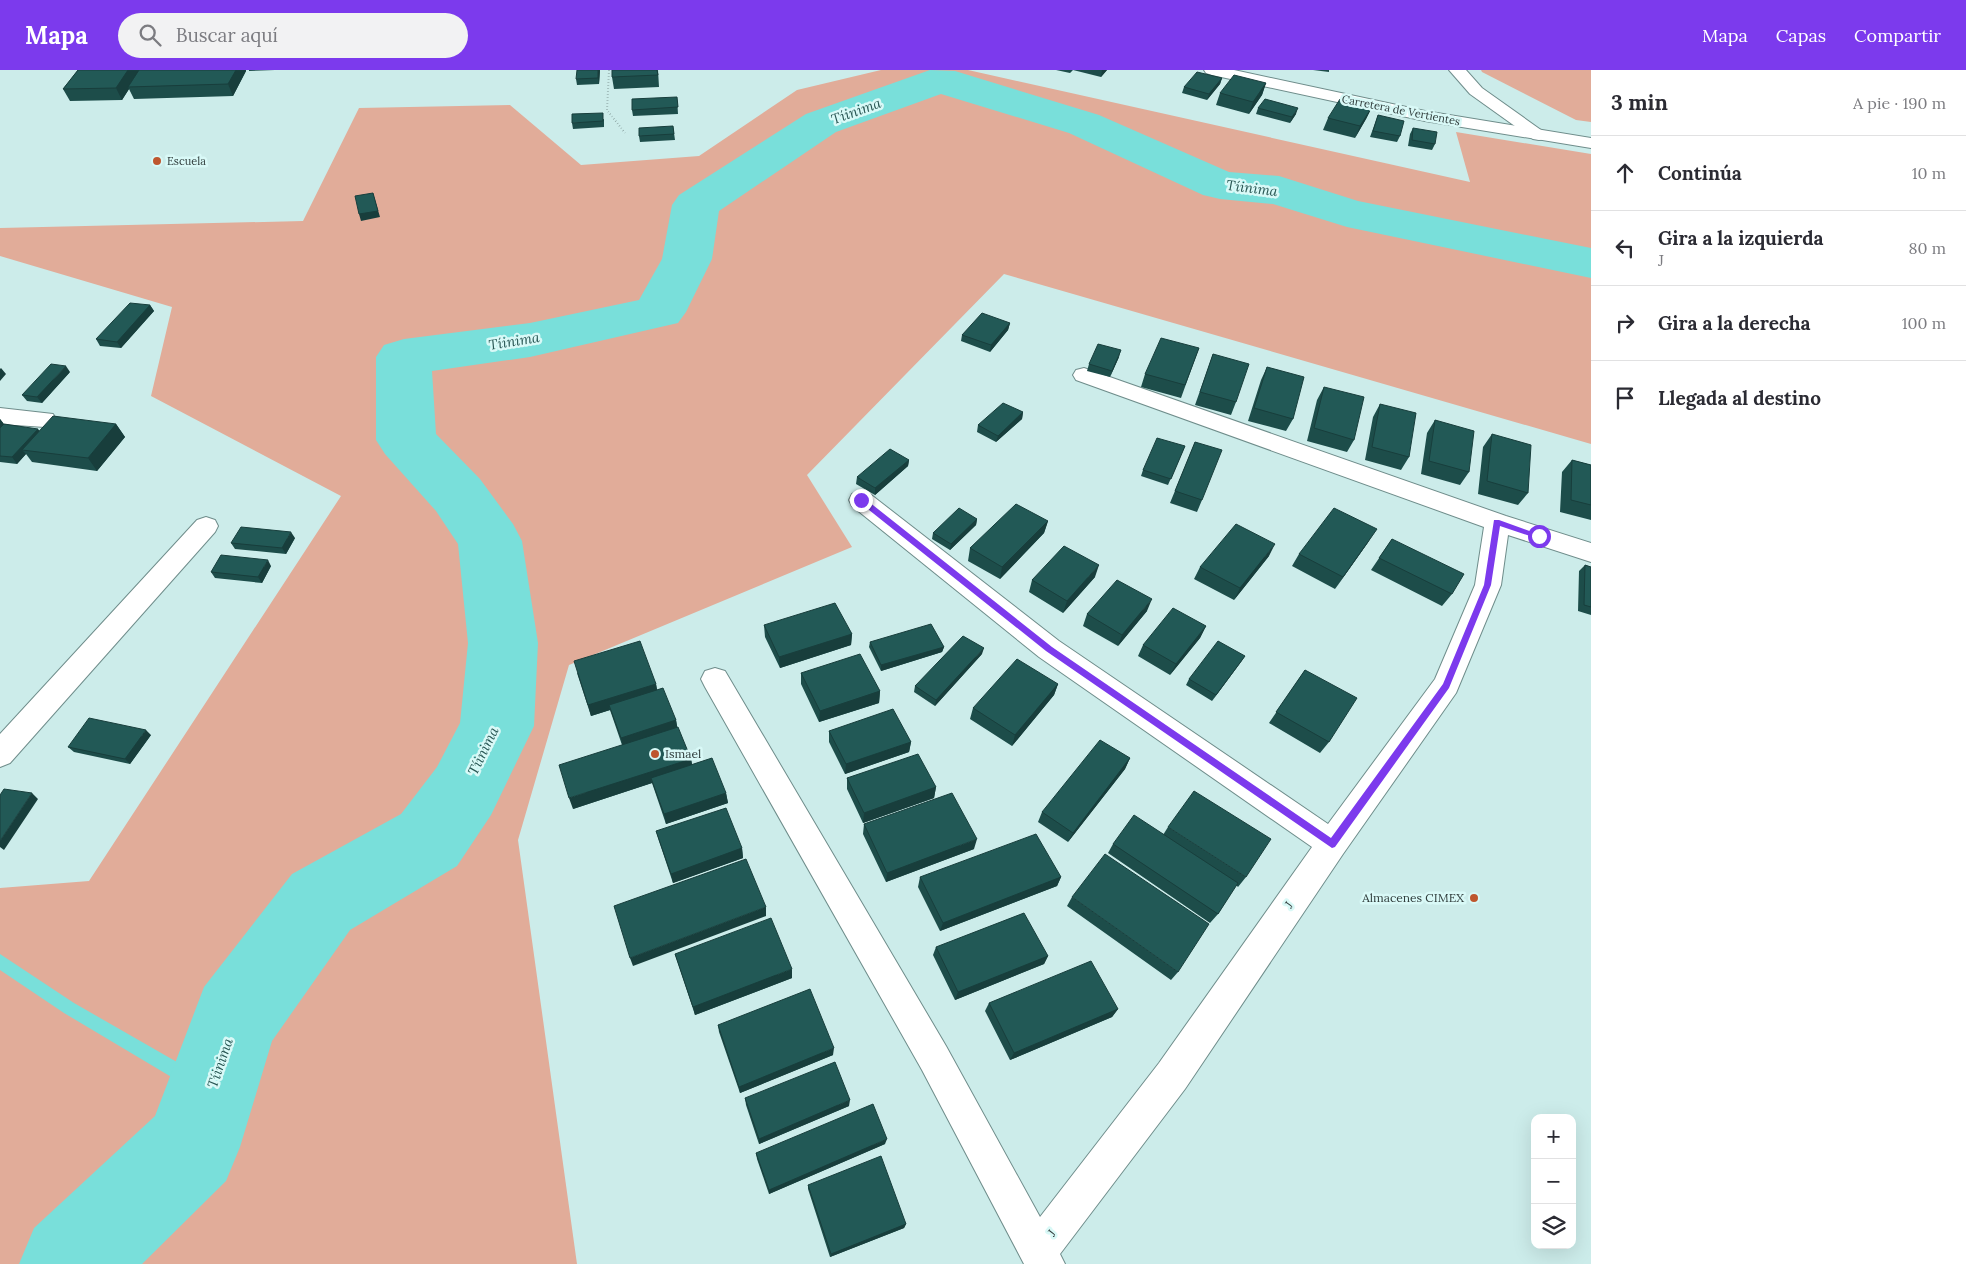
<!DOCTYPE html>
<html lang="es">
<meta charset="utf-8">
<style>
:root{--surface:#fff;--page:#f2f2f3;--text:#2b2b33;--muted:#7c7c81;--line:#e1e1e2;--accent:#7c3aed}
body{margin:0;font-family:Lora,serif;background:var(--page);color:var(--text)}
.controls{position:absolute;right:15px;bottom:15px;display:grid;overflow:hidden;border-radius:10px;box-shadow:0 5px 20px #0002}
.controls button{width:45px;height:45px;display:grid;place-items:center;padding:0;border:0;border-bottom:1px solid var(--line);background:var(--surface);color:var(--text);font:25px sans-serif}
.stop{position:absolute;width:15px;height:15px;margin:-11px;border:4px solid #7c3aed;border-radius:50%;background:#fff}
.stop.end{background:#7c3aed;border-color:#fff;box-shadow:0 1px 5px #0008}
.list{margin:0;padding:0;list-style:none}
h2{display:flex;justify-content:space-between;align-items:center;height:65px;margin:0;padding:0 20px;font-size:21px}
h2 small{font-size:16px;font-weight:400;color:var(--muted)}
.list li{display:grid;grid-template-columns:32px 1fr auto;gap:15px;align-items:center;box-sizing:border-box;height:75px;padding:0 20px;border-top:1px solid var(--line)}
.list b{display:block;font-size:19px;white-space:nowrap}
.list p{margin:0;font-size:16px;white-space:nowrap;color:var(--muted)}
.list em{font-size:16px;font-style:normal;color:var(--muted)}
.icon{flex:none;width:28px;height:28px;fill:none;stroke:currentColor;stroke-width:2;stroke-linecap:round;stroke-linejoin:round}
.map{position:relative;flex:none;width:1591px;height:1194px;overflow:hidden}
header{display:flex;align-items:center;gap:30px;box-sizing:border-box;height:70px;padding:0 25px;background:var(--accent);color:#fff}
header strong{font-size:24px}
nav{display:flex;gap:28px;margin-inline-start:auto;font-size:18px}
.search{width:350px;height:45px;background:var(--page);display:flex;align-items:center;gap:12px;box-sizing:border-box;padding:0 18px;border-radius:28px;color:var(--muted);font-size:19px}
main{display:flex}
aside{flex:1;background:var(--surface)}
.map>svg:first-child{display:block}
</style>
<header>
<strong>Mapa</strong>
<div class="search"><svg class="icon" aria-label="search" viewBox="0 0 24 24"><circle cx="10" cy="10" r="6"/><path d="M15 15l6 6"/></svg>Buscar aquí</div>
<nav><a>Mapa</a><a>Capas</a><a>Compartir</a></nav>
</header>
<main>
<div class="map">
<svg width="1591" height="1194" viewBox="0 0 1591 1194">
<rect width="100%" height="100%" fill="#ccecea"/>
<path fill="#e1ac99" d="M881,0h87l502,112 -14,-50 135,22v290l-587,-170 -197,201 45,72 -283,118 -51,175 59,424h-577v-376l89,-7 252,-385 -190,-100 21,-89 -172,-51v-28l303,-7 56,-113 151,-3 71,60 118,-9 98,-66z
M1481,0h110v52l-15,-2 -94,-48z"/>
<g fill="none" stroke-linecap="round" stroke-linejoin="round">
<path fill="#79dfda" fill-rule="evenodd" d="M0,884l74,49 143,82 2,6 -2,6 -6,2 -6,-2 -141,-84 -64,-43z"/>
<path fill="#79dfda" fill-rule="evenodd" d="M930,0l25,1 144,44 130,57 50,4 79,25 233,47v30l-244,-51 -74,-23 -53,-5 -17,-4 -134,-62 -128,-39 -105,38 -117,79 -7,48 -26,53 -8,11 -148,34 -98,14 4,63 44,45 33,45 9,17 16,102 -4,83 -43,89 -34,51 -107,64 -78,111 -32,106 -14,34 -84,83h-123l15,-36 121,-112 49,-129 88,-113 109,-60 36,-47 23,-44 8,-80 -10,-99 -22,-33 -51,-57 -9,-14v-83l8,-12 20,-6 126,-16 109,-23 23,-41 10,-54 7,-10 127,-81z"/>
<defs>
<path id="minor" d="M1449,0h17l16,18 66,47 -3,4 -6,1 -6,-1 -63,-45z
M1084,298l422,148 85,27v19l-83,-27 -7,50 -45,108 -113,161 -158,235 -125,165 5,10h-41l-102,-194 -217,-383 -4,-8 4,-8 10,-3 10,3 221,375 94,171 119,-154 153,-216 -273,-190 -187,-151 -3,-6 3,-6 9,-3 9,3 189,147 269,183 107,-145 40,-94 9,-58 -408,-147 -3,-5 3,-5z
M0,338l53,6 3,5 -3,5 -8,3 -45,-3z
M206,447l9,3 3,6 -3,6 -205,231 -10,4v-33l197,-214z"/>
<path id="major" d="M1204,0h30l191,41 166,27v10l-166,-27 -213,-46 -6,-2z"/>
</defs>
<use href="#minor" stroke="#6f8d8b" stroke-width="2"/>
<use href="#major" stroke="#6f8d8b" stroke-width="2"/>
<path stroke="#7a908f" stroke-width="2" stroke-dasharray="0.5 2.5" stroke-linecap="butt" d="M609,0l-2,40 18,23"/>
<use href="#minor" fill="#fff" fill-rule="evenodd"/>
<use href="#major" fill="#fff" fill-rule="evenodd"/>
</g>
<path fill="#1d4d4a" d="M78,0h168v1l-13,25 -99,3 -5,-10 -7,11 -52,1 -7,-12z
M249,0h26l-26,1z
M600,0l-1,14 -22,1 -1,-6z
M658,0l1,17 -45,2 -2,-12z
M1056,0h51l-6,7 -28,-7 -3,3z
M1313,0h16v2z
M1222,8l-2,6 -13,16 -25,-7 2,-6z
M1266,13l-4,12 -13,19 -33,-9 4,-12z
M677,27l1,17 -45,2 -1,-6z
M1372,37l-6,12 -11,19 -32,-8 5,-12z
M1258,38l38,6 -6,9 -34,-9z
M1378,45l22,21 -3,6 -27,-5z
M604,49v8l-31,2 -1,-6z
M673,56l2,14 -35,2 -1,-6z
M1413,58l22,16 -3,6 -24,-4 2,-12z
M150,235l4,6 -33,37 -21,-2 -4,-7z
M1010,253l-2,7 -18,22 -29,-11 1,-6z
M1199,278l-18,50 -40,-11 4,-13z
M1213,284l23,48 -5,13 -36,-10z
M1119,287l-9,20 -23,-6 2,-7z
M1267,297l26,52 -7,12 -38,-10 13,-41z
M70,302l-28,31 -15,-2 -5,-6z
M1324,317l30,53 -7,12 -40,-11 10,-41z
M1380,334l29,53 -8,13 -36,-10 8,-43z
M1023,342l-1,7 -26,23 -19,-10 1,-7z
M0,349l4,5 36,7 76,-7 9,13 -28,34 -65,-9 -6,-8 -9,10 -17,-2z
M1435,350l34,52 -9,13 -39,-11 6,-41z
M1492,364l36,59 -10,12 -40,-11 5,-47z
M1195,372l7,58 -5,12 -27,-9z
M1185,376l-17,39 -27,-9 2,-6z
M909,390l-1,6 -33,29 -19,-11 1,-7z
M1572,390l19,5v55l-31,-8 2,-40z
M977,449l-1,6 -26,25 -18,-11 1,-6z
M1048,451l-4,12 -44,46 -32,-18 2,-13z
M295,468l-9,16 -51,-5 -4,-6z
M1392,469l60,55 -10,12 -71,-36z
M1369,471l-34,48 -43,-23 7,-12z
M1269,486l-35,44 -40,-21 6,-12z
M1585,495l6,2v48l-13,-4 1,-40z
M271,496l-9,17 -47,-5 -4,-6z
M1095,507l-32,36 -34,-21 3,-12z
M1147,541l-29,35 -35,-20 4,-12z
M764,555l88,9 -1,11 -71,23 -15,-31z
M1206,556l-6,12 -30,37 -32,-19 5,-11z
M870,572l74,5 -2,5 -61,19 -12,-24z
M982,584l-47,52 -21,-14 1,-6z
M1245,586l-33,45 -26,-16 3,-6z
M1305,600l24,72 -9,11 -51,-30z
M577,603l79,11 1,6 19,30 1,7 14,32 1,6 34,28 2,10 -62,21 -14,-41 -79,26 49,-64 -12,-35 -19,6z
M801,603l79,18 -1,12 -60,19 -18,-38z
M1058,614l-4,11 -42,51 -42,-27 3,-11z
M829,661l82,11 -2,10 -64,22 -16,-32z
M151,665l-21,29 -56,-12 -6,-5z
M1130,688l-5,11 -57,73 -30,-20 4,-10z
M847,708l89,9 -2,11 -71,25 -16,-34z
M864,754l110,25 -88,33 -23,-48z
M1168,757l78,50 -8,10 -2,-2 -18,29 -8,9 -102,-70 5,-9 50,-9z
M656,761l86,17 1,10 -70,25 -14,-42z
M920,807h141l-4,9 -117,45 -22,-44z
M1072,827l106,75 -7,8 -104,-74z
M936,877l112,9 -4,8 -89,36 -22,-45z
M675,884l117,24 -97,37z
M989,933l129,6 -6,8 -102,43 -25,-49z
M718,955l115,30 -93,38 -21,-61z
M745,1028l104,8 -90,38 -13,-39z
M885,1074l-116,50 -12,-35 -1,-6z
M808,1115l98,39 -2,4 -74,29 -22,-68z"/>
<path fill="#183e3c" d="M128,0h14l-14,17 1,2 -7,11 -6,-12z
M236,0h10v1l-13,25 -5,-12z
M598,0h2l-1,14 -1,-6z
M1102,0h5l-6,7z
M1222,8l-2,6 -13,16 2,-6z
M1266,13l-4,12 -13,19 4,-12z
M1372,37l-6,12 -11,19 5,-12z
M1298,38l-2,6 -6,9 2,-6z
M373,123l7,24 -19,4 -2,-7z
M150,235l4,6 -33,37 -4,-6z
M1010,253l-2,7 -18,22 1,-7z
M1121,280l-2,7 -9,20 2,-6z
M66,296l4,6 -28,31 -5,-6z
M1,298l5,6 -6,7v-12z
M1023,342l-1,7 -26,23 2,-6z
M0,349l9,12 -9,9z
M116,354l9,13 -28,34 -9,-13z
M38,359l5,6 -21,15 4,4 -9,10 -5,-7z
M909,390l-1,6 -33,29v-7z
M977,449l-1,6 -26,25 1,-6z
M1048,451l-4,12 -44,46 2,-12z
M1377,459l-8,12 -34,48 8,-12z
M291,462l4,6 -9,16 -4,-6z
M1275,474l-6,12 -35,44 6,-12z
M268,490l3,6 -9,17 -4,-6z
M1099,495l-4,12 -32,36 4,-12z
M1152,529l-5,12 -29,35 4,-11z
M1206,556l-6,12 -30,37 6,-11z
M852,564l-1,11 -71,23 -1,-11z
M944,577l-2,5 -61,19v-6z
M984,578l-2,6 -47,52 1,-6z
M1245,586l-4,6 -29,39 4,-6z
M656,614l2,11 -49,10 1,5 -19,6 -3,-11z
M1058,614l-4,11 -42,51 3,-11z
M880,621l-1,12 -60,19 1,-11z
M676,650l2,11 -55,18 -2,-11z
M146,660l5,5 -21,29 -5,-5z
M911,672l-2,10 -64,22 1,-10z
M1130,688l-5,11 -57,73 5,-9z
M691,689l2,10 -42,9 1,5 -79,26 -4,-11z
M936,717l-2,11 -71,25 1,-10z
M32,723l6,6 -34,51 -4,-3v-6z
M726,723l2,10 -62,21 -2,-10z
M977,769l-3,10 -88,33 1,-9z
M742,778l1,10 -70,25 -2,-9z
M1061,807l-4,9 -117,45 3,-8z
M766,837v9l-133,50 -3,-8z
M1048,886l-4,8 -89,36 3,-8z
M792,899v9l-97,37 -2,-8z
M1118,939l-6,8 -102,43 4,-7z
M834,978l-1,7 -93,38 -1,-6z
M850,1030l-1,6 -90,38v-5z
M887,1069l-2,5 -116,50v-4z
M906,1154l-2,4 -74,29 1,-3z"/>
<path fill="#225956" stroke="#183e3c" d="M78,0h50l-12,18 -53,1z
M139,0h97l-8,14 -100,3z
M577,0h21v8l-22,1z
M612,0h45l1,5 -46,2z
M1197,2l25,6 -13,16 -25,-7z
M1234,5l32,8 -13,19 -33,-9z
M677,27l1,10 -46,3v-11z
M1265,29l33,9 -6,9 -34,-9z
M1340,29l32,8 -12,19 -32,-8z
M603,43v8l-31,2v-9z
M1378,45l26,6 -4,15 -27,-5z
M673,56l1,8 -35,2v-8z
M1413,58l24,4 -2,12 -23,-4z
M373,123l5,18 -19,3 -4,-18z
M130,233l20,2 -33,37 -21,-3z
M982,243l28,10 -19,22 -29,-10z
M1161,268l38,10 -14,37 -40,-11z
M1098,274l23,6 -9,21 -23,-7z
M1213,284l36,10 -13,38 -36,-10z
M51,294l15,2 -29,31 -15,-2z
M1267,297l37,10 -11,42 -39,-11z
M1324,317l40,10 -10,43 -40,-12z
M1003,333l20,9 -25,24 -20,-11z
M1380,334l36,9 -7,44 -37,-10z
M53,346l63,8 -28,34 -66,-8z
M1435,350l39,11 -5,41 -40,-11z
M4,354l34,5 -26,28 -12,-1v-28z
M1492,364l39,11 -3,48 -41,-12z
M1157,368l28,8 -14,33 -28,-9z
M1195,372l27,8 -20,50 -27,-9z
M890,379l19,11 -34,28 -18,-11z
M1572,390l19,5v40l-20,-5z
M1016,434l32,17 -46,46 -32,-19z
M959,438l18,11 -26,25 -18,-11z
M1334,438l43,21 -34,48 -44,-23z
M1236,454l39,20 -35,44 -40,-21z
M241,457l50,5 -9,16 -51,-5z
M1392,469l72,35 -12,20 -73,-36z
M1064,476l35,19 -32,36 -35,-21z
M221,485l47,5 -10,17 -47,-5z
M1585,495l6,2v40l-7,-2z
M1117,510l35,19 -30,36 -35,-21z
M835,533l17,31 -73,23 -15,-32z
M1173,538l33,18 -30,38 -33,-19z
M931,554l13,23 -63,18 -11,-23z
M963,566l21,12 -48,52 -21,-14z
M640,571l16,43 -68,21 -14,-44z
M1218,571l27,15 -29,39 -27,-16z
M860,584l20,37 -60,20 -19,-38z
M1017,589l41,25 -43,51 -42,-27z
M1305,600l52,28 -28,44 -53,-30z
M663,618l13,32 -55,18 -12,-33z
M893,639l18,33 -65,22 -17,-33z
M89,648l57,12 -21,29 -57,-12z
M678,657l13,32 -122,39 -10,-33z
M1100,670l30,18 -57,75 -31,-21z
M918,684l18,33 -72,26 -17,-35z
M712,688l14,35 -62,21 -13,-36z
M4,719l28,4 -32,48v-46z
M1194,721l77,48 -25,38 -78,-50z
M952,723l25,46 -90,34 -23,-49z
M726,738l16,40 -71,26 -15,-43z
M1134,745l104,68 -20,31 -105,-70z
M1036,764l25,43 -118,46 -23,-46z
M1105,784l104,70 -31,48 -106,-75z
M746,789l20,48 -136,51 -16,-52z
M1024,843l24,43 -90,36 -22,-45z
M771,848l21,51 -99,38 -18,-53z
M1091,891l27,48 -104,44 -25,-50z
M810,919l24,59 -95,39 -21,-62z
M835,992l15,38 -91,39 -14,-41z
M873,1034l14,35 -118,51 -13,-37z
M881,1086l25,68 -75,30 -23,-69z"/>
<path fill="#7c3aed" d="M859,428h5l188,149 279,191 112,-154 41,-99 10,-65h5l44,16 -4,3 -39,-13 -9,59 -42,103 -114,159 -3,1 -286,-197 -187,-149z"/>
<g fill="#be562e" stroke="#d9f9f7" stroke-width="2">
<circle cx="157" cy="91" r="5"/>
<circle cx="655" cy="684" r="5"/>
<circle cx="1474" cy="828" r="5"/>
</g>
<g text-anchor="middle" stroke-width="5" stroke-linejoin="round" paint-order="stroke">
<g font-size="11" fill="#303d3c" stroke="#d9f9f7">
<text transform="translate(1401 40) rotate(11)" y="4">Carretera de Vertientes</text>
</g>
<g font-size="11" fill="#303d3c" stroke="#d9f9f7" text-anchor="start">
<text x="167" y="95">Escuela</text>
</g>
<g font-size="12" fill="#303d3c" stroke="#d9f9f7" text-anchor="start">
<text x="665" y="688">Ismael</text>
<text x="1464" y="832" text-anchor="end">Almacenes CIMEX</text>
</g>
<g font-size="12" fill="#303d3c" stroke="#d9f9f7">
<text transform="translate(1289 835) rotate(-55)" y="4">J</text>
<text transform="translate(1052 1163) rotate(-53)" y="4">J</text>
</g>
<g font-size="14" font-style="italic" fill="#285653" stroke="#d9f9f7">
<text transform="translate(856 41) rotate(-20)" y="5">Tíinima</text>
<text transform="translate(1252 118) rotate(7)" y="5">Tíinima</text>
<text transform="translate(514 271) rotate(-9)" y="5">Tíinima</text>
<text transform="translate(483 681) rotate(-64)" y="5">Tíinima</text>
<text transform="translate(220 993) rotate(-71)" y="5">Tíinima</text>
</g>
</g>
</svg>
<div class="controls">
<button>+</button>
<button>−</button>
<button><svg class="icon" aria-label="layers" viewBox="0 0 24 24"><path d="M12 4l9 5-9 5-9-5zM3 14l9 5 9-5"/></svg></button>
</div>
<div class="stop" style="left:1539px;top:466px"></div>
<div class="stop end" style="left:861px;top:430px"></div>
</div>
<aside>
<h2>3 min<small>A pie · 190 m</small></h2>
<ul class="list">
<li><svg class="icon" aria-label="ahead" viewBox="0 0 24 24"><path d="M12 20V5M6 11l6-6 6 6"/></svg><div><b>Continúa</b></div><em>10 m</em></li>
<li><svg class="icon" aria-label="left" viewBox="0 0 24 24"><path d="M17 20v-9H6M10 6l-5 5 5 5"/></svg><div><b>Gira a la izquierda</b><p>J</p></div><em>80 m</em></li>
<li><svg class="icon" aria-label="right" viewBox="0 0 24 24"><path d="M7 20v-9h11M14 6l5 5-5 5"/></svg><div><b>Gira a la derecha</b></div><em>100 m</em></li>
<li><svg class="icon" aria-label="arrive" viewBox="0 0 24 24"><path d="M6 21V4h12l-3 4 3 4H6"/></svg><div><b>Llegada al destino</b></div></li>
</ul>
</aside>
</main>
